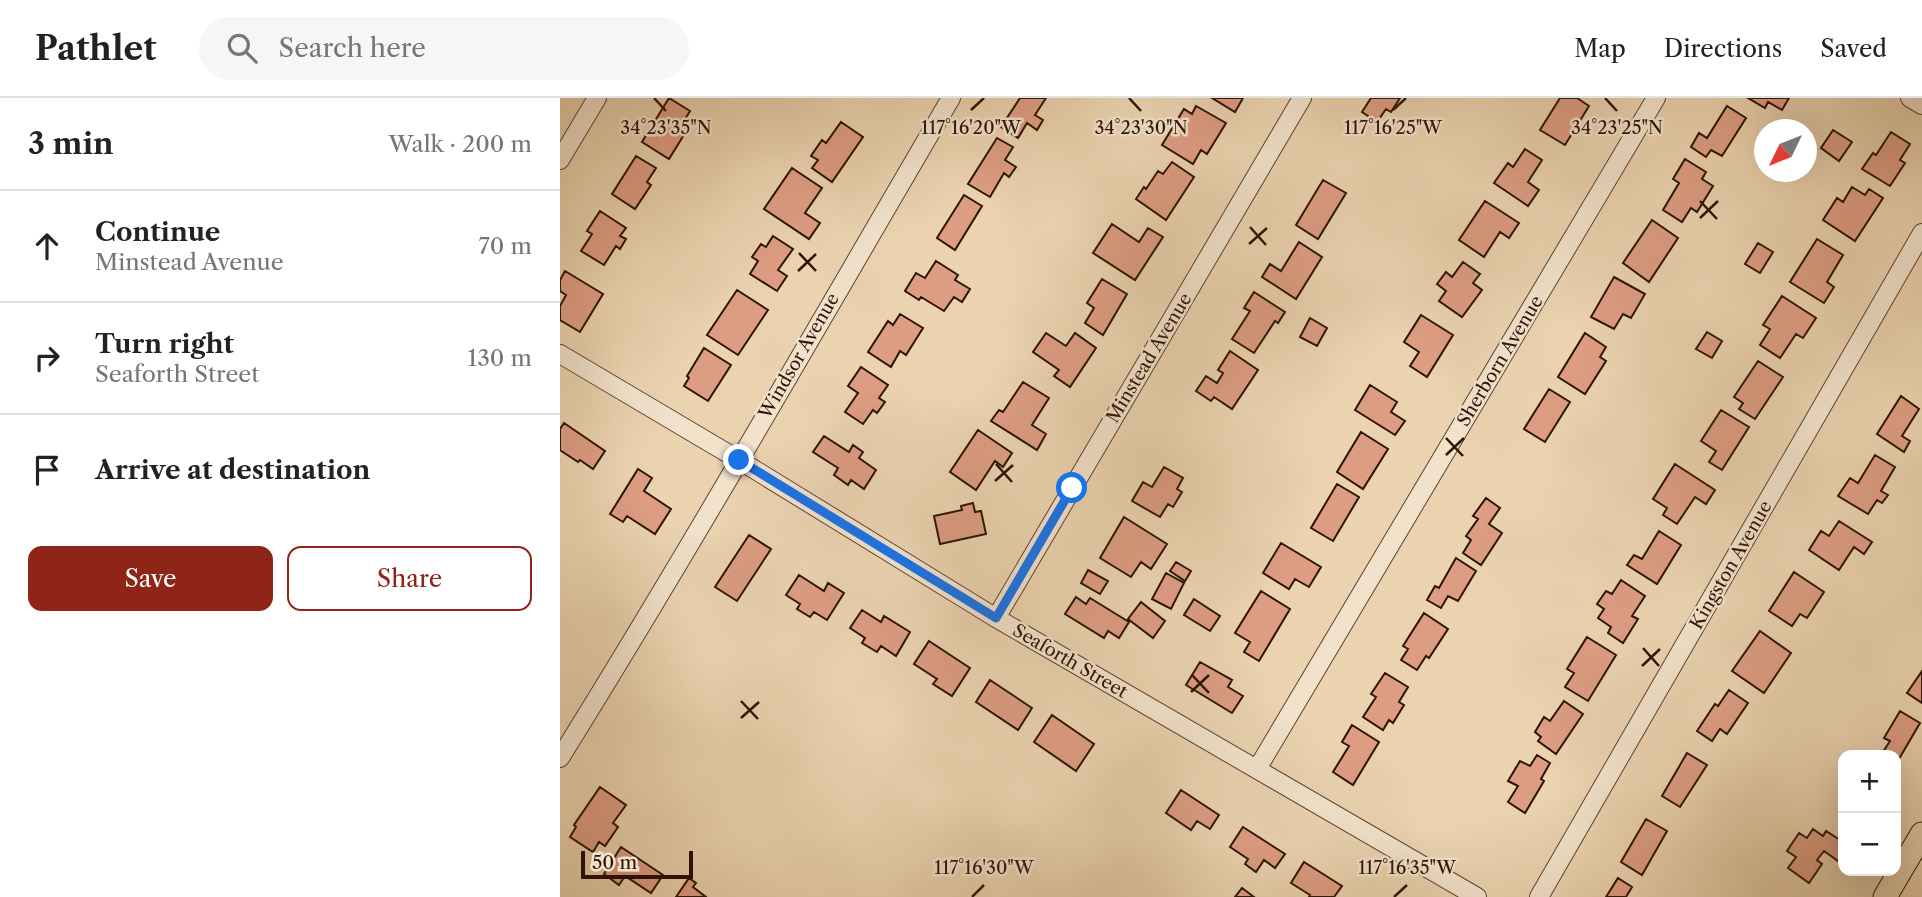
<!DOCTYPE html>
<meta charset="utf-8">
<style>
:root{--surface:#fff;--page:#f6f6f6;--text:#222;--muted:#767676;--line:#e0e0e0;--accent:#8f2418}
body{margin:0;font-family:"Libre Caslon Text",serif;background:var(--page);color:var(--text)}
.controls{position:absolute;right:21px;bottom:21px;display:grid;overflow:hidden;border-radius:14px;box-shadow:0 7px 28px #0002}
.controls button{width:63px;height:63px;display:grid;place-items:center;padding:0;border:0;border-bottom:2px solid var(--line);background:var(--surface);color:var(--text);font:35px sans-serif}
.compass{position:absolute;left:1194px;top:21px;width:63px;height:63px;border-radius:50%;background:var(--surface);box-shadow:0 7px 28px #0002;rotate:227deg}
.scale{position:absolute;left:21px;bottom:18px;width:112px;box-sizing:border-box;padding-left:7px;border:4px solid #2e1307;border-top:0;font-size:19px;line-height:24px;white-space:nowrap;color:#2e1307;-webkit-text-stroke:5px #f2e2cc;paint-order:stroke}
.stop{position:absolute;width:21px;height:21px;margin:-16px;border:5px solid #1a73e8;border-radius:50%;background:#fff}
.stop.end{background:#1a73e8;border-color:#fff;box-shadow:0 2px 7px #0008}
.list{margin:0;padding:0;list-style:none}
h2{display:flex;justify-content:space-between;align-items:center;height:91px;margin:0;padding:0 28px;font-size:30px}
h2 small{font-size:23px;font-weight:400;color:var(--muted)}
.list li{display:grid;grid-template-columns:46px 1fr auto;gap:21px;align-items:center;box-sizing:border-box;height:112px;padding:0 28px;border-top:2px solid var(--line)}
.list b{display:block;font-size:26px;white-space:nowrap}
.list p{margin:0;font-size:23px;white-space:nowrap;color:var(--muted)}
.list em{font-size:23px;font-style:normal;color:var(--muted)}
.actions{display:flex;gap:14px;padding:21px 28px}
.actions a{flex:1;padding:16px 0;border:2px solid var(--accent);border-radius:14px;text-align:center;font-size:24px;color:var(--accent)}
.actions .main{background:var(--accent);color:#fff}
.icon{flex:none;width:38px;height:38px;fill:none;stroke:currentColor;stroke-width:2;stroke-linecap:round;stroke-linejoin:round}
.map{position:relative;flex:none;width:1362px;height:799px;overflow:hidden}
header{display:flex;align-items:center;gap:42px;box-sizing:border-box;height:98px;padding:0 35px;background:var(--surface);border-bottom:2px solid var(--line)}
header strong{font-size:33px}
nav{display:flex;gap:38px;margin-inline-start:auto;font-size:24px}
.search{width:490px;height:63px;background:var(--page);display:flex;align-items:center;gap:18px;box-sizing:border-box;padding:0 24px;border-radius:38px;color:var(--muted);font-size:26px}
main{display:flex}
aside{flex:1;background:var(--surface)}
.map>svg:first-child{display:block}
</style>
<header>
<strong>Pathlet</strong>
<div class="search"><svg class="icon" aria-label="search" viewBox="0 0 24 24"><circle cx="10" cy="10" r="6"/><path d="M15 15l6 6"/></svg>Search here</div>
<nav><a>Map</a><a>Directions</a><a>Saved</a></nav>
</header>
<main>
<aside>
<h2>3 min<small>Walk · 200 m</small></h2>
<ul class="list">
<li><svg class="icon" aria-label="ahead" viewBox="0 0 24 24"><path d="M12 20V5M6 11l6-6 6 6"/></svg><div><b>Continue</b><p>Minstead Avenue</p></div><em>70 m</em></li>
<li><svg class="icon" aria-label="right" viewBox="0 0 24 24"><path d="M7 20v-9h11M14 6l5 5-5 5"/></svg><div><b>Turn right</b><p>Seaforth Street</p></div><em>130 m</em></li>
<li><svg class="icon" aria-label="arrive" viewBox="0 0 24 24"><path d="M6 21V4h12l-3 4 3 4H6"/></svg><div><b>Arrive at destination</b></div></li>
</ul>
<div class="actions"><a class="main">Save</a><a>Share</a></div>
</aside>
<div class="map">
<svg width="1362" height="799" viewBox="0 0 1362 799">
<rect width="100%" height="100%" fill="#ebd3b0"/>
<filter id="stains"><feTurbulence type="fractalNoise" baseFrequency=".00286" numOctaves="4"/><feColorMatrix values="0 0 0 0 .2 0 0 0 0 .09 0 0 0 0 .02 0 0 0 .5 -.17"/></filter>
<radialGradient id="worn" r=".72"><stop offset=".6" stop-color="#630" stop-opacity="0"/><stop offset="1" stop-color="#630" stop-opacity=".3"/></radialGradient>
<path fill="#dd9d83" stroke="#2e1307" stroke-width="2" d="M109,0l21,13 -6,10 6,4 -21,34 -27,-17z
M460,0h26l-11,17 8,5 -6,10 -10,-7 -9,15 -17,-11z
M652,0h31l-8,14z
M811,0h29l-9,14 -5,-3 -9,13 -15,-10z
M1000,0h17l12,8 -24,39 -25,-15z
M1188,0h41l-7,12 -14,-8 -3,6z
M636,8l30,17 -19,31 -6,-4 -8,14 -31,-19 22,-36 8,5z
M1167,8l19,12 -24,38 -11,-6 -5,7 -15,-10 8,-14 8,5z
M281,24l22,15 -31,45 -20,-14 6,-8 -7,-4 11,-16 4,3z
M1273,32l19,12 -13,19 -18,-13z
M1331,34l19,12 -10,16 5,3 -15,23 -28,-17 11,-16 3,2z
M437,40l16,9 -8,13 11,7 -7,10 -5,-4 -14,24 -22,-13z
M965,51l17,11 -14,22 11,8 -11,16 -34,-23 14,-20 5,4z
M76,58l20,12 -9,14 4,3 -16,24 -23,-15z
M1125,61l21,13 -4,7 11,7 -16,26 -6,-4 -9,14 -19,-12 16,-27 -6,-4z
M612,64l22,15 -28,43 -30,-21 8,-12 2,2 12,-18 5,3z
M232,70l30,20 -17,25 15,10 -11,16 -45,-30z
M763,82l23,13 -28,46 -22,-14z
M1292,89l13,8 4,-6 14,9 -28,43 -32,-21 14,-22 6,4z
M404,97l18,11 -27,44 -18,-12z
M925,103l34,22 -10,15 -9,-6 -16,25 -25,-17z
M40,113l26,17 -6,8 6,3 -6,10 -4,-3 -12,19 -23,-14 11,-17 -5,-3z
M1092,122l26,18 -29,44 -26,-19z
M552,126l27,18 9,-14 15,9 -28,43 -42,-27z
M213,138l20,13 -15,21 9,6 -10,15 -27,-17 8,-13 -6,-4 9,-13 5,3z
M1257,141l26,16 -16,27 7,5 -10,16 -34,-21z
M739,144l23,15 -26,42 -34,-22 8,-13 11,7z
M1198,145l15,9 -13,21 -15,-9z
M376,163l22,14 -3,5 15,9 -8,13 -8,-5 -10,14 -23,-14 -2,3 -14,-9 11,-18 9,5z
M903,164l17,12 -7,9 9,7 -20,27 -23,-16 7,-10 -9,-7 9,-12 6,5z
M5,173l38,23 -23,38 -20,-12v-14l6,-11 -6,-4v-11z
M1054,179l31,17 -14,24 -8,-4 -9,15 -23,-12z
M542,181l25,15 -24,41 -18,-12 9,-15 -7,-5z
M177,192l31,20 -30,45 -31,-20z
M694,194l31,20 -7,11 -3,-2 -21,32 -22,-14 18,-28 -6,-3z
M1222,198l34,22 -13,20 -7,-4 -16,24 -20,-13 10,-16 -7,-4z
M340,216l23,14 -17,27 -6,-4 -9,16 -23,-15 20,-31 5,4z
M861,217l32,20 -26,42 -17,-11 9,-14 -15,-10z
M750,220l17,10 -10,18 -17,-9z
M1147,234l15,9 -10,17 -16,-9z
M486,235l20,13 9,-13 21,15 -26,39 -16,-11 5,-6 -26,-18z
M1025,235l21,14 -6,10 6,4 -21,33 -27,-17z
M144,250l27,17 -23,36 -24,-15 5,-8 -2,-2z
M670,253l28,19 -26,39 -18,-12 -3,4 -15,-10 10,-15 11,7 6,-10 -5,-3z
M1198,263l25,16 -28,42 -16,-10 4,-6 -9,-6z
M301,269l27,18 -9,13 6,4 -8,11 -4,-3 -10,14 -18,-12 13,-19 -10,-7z
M463,284l26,16 -17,27 14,9 -9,16 -46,-29 8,-11 4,2z
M810,287l27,17 -6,10 14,9 -10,14 -40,-25z
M989,291l21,13 -25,40 -21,-13z
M1341,298l18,13 -17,27 8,5 -6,11 -27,-18z
M1161,312l28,17 -27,43 -13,-8 7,-11 -15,-10z
M4,325l41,28 -12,18 -13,-9 -2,2 -18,-12v-21z
M418,332l34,23 -9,14 -8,-6 -19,29 -26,-18z
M801,334l27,17 -25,40 -26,-17z
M264,338l25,16 4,-7 10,7 -4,6 17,12 -12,19 -13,-9 -3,5 -14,-10 4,-7 -25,-16z
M1315,357l20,12 -14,24 7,4 -6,8 -5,-3 -9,14 -30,-18 12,-18 8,5z
M1115,366l40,26 -9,14 -11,-7 -18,27 -14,-9 4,-7 -14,-9z
M604,369l19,11 -6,11 5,3 -9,15 -5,-3 -8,13 -28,-16 11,-19 9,5z
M78,371l14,9 -8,13 27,18 -16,25 -28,-18 -4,6 -13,-8z
M777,386l22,13 -26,44 -22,-13z
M926,400l14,10 -11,16 13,9 -21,32 -18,-12 8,-13 -5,-4 12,-17 -5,-3z
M413,405l2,9 6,-1 5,23 -46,10 -6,-28 28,-6 -1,-4z
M564,419l43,27 -16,25 -10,-7 -10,15 -31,-19z
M1279,423l33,21 -8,12 -10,-7 -15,23 -30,-20 12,-19 8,5z
M1099,433l22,14 -24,39 -30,-19 7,-10 8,4z
M189,437l22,14 -34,52 -22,-14z
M721,445l40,24 -12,20 -14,-8 -6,10 -26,-16z
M896,460l20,13 -18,30 -10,-5 -7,12 -14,-8 8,-14 4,2z
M616,464l15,9 -6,10 -15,-10z
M528,472l20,11 -8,13 -19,-11z
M1234,474l30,20 -17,26 -7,-4 -8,12 -23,-15z
M606,475l18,10 -13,26 -19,-10z
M239,477l25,16 4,-8 16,10 -17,27 -13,-8 -4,5 -13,-8 3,-5 -14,-9z
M1061,482l24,16 -13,20 6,3 -15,24 -15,-10 3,-6 -13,-9 6,-9 -7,-5 9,-13 6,3z
M701,493l29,18 -31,52 -15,-9 6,-10 -15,-9z
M516,499l10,7 4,-6 39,24 -10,16 -11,-7 -4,7 -39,-24z
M634,501l26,17 -10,15 -26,-16z
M581,504l24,19 -12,17 -25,-19z
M302,512l19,12 3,-6 26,16 -14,24 -15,-10 -4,6 -15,-9 3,-5 -15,-10z
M864,515l24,16 -19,29 -3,-2 -9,14 -16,-10 7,-11 -5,-3z
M1200,533l31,22 -27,40 -32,-22z
M1027,539l29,18 -28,46 -23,-14 9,-14 -7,-4z
M369,543l41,27 -18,28 -19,-12 4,-5 -23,-15z
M640,564l32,18 -4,7 15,9 -11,17 -46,-28z
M1362,573v32l-15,-10z
M825,575l23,14 -9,15 5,3 -11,18 -4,-3 -6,10 -20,-13 13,-20 -5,-3z
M430,582l42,28 -14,22 -42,-28z
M1169,592l19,13 -21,31 -7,-5 -8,12 -15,-10 18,-27 3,2z
M1004,603l19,13 -27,40 -18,-13 3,-4 -6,-5 9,-15 6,4z
M1340,613l20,12 -24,41v-9h-15l9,-14 -6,-3z
M492,617l42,29 -18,27 -42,-29z
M792,627l27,17 -26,43 -20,-13 16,-26 -7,-4z
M1127,655l20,12 -27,42 -18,-11z
M977,657l13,8 -9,16 3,2 -19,32 -17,-11 10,-16 -10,-5 12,-20 10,5z
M40,689l26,18 -13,18 5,4 -13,19 -6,-4 -6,10 -23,-15 6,-10 -2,-2z
M621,692l38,25 -9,14 -13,-8 -6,9 -25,-17z
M1086,721l21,12 -25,44 -21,-13z
M683,729l42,27 -10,14 -11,-8 -8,12 -11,-8 3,-5 -18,-12z
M1253,731l10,7 3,-5 17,11v12l-5,7 -14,-10 -7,9 5,4 -13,19 -21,-15 8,-11 -9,-6 12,-18 8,5z
M61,749l42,28 -12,18 -26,-17 -6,9 -15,-11z
M744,764l38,24 -8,11h-25l1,-2 -19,-12z
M129,780l7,5 -3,4 13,10h-30z
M1058,780l14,9 -6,10h-20z
M682,790l12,9h-19z"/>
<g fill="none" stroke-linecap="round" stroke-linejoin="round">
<defs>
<path id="minor" d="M1350,0l12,7
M0,62l37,-62
M0,256l179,106 257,158 481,279
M436,520l306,-520
M0,660c135,-217 262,-440 391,-660
M697,671l399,-671
M979,799l383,-664"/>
<path id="major" d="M1325,799l37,-63"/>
</defs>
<use href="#minor" stroke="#5d4331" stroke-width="20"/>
<use href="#major" stroke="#2e1307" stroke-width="25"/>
<use href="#minor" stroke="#f2e2cc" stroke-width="18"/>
<use href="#major" stroke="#ebd3b0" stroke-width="23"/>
</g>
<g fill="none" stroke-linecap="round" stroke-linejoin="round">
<path stroke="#1a73e8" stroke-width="9" d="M179,362l257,158 76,-130"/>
</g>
<path fill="none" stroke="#2e1307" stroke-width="2.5" d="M94,0l12,13M569,0l12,13M1045,0l12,13M411,12l13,-12M833,12l13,-12M1140,103l17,18M1140,120l18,-17M690,129l16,18M689,146l18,-16M239,155l17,18M238,173l18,-17M886,340l17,18M886,357l18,-17M436,366l16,18M435,383l18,-16M1083,550l16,18M1082,568l18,-17M632,577l17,18M631,594l18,-17M181,603l17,18M181,620l18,-16M412,799l12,-12M834,799l13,-12"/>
<g text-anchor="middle" stroke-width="5" stroke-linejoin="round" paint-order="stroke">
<g font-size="18" fill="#2e1307" stroke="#f2e2cc">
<text transform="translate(239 258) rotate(-60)" y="6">Windsor Avenue</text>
<text transform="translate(589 260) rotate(-59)" y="6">Minstead Avenue</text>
<text transform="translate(940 263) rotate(-59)" y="6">Sherborn Avenue</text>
<text transform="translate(1171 467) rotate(-60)" y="6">Kingston Avenue</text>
<text transform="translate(510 563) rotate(30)" y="6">Seaforth Street</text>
</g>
</g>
<g font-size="18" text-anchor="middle" fill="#2e1307" stroke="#f2e2cc" stroke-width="5" stroke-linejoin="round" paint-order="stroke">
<text x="411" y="36">117°16'20"W</text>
<text x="833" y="36">117°16'25"W</text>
<text x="106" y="36">34°23'35"N</text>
<text x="581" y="36">34°23'30"N</text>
<text x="1057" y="36">34°23'25"N</text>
<text x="424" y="776">117°16'30"W</text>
<text x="847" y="776">117°16'35"W</text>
</g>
<rect width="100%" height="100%" filter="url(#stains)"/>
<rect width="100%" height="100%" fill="url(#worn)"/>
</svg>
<div class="controls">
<button>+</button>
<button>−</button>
</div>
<svg class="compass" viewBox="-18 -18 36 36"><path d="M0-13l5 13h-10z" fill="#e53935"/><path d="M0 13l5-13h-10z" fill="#767676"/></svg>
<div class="scale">50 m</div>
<div class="stop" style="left:512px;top:390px"></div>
<div class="stop end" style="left:179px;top:362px"></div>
</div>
</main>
